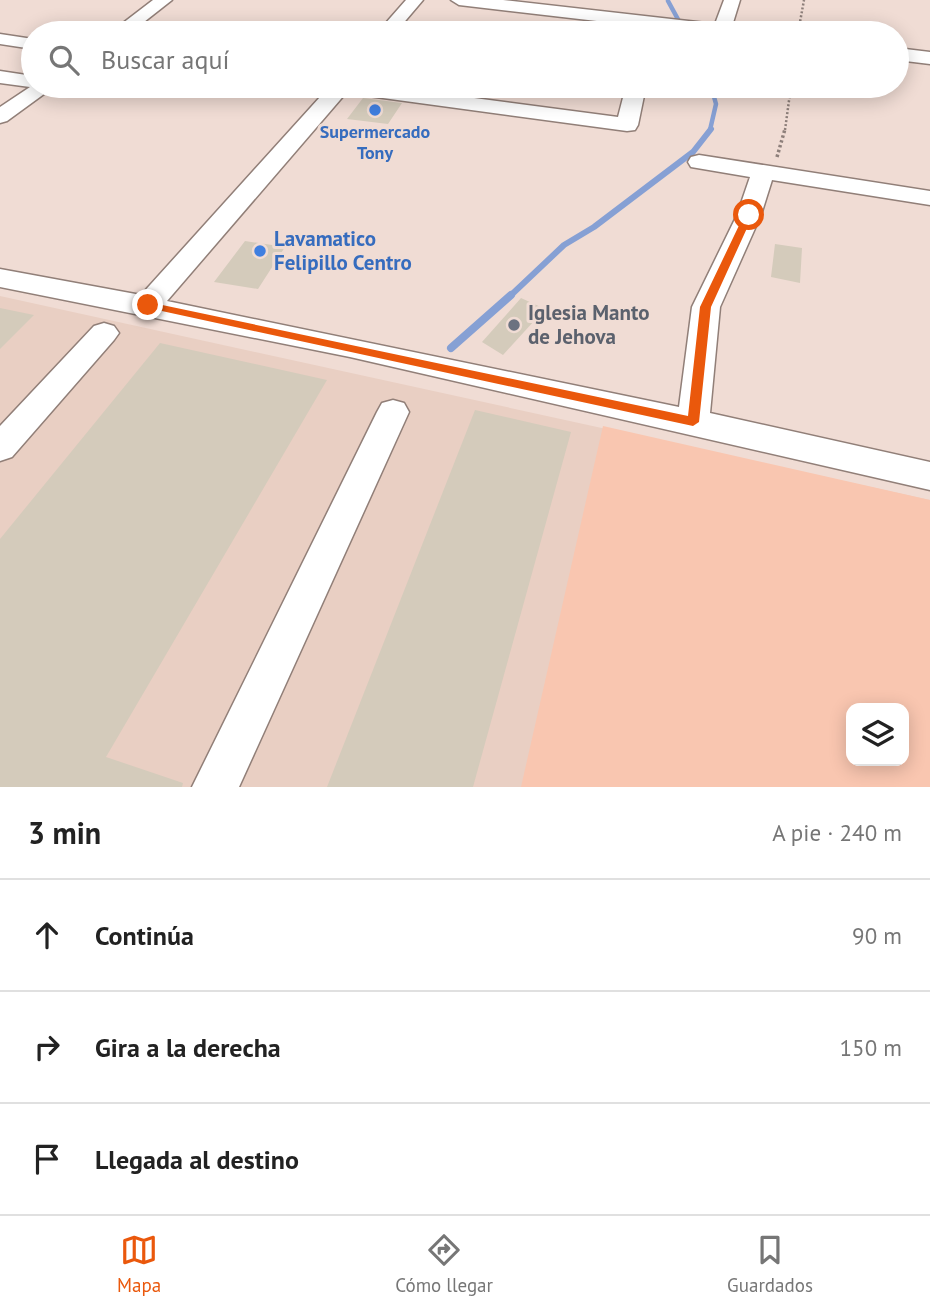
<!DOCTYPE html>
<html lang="es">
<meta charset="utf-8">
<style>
:root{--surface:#fff;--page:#f2f2f2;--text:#222;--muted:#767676;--line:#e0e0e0;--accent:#ea580c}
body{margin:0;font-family:"PT Sans",sans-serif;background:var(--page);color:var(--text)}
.controls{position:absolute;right:21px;bottom:21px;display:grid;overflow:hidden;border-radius:14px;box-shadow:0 4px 18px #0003}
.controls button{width:63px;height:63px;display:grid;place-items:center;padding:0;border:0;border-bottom:2px solid var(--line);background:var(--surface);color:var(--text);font:35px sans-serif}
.stop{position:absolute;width:21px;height:21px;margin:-16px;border:5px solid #ea580c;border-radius:50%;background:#fff}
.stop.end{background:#ea580c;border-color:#fff;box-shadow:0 2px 7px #0008}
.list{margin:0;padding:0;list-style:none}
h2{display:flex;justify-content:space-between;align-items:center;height:91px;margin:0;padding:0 28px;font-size:30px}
h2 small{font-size:23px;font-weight:400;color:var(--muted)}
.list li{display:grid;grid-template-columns:46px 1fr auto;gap:21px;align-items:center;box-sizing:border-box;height:112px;padding:0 28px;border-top:2px solid var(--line)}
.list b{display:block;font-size:26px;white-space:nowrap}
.list em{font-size:23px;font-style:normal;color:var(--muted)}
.icon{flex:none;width:38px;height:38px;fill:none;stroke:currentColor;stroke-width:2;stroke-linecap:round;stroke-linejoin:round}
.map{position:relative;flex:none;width:930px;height:787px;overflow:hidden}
.search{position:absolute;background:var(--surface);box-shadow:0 4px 18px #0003;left:21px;right:21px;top:21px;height:77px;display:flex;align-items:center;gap:18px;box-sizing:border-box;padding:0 24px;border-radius:38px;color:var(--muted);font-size:26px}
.sheet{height:427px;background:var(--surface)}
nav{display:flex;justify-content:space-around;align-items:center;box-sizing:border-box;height:98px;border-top:2px solid var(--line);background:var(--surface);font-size:19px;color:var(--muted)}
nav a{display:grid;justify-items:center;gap:4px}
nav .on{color:var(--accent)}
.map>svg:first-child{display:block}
</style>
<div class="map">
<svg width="930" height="787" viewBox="0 0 930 787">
<rect width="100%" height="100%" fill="#f0dcd4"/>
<path fill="#e9cfc3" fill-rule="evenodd" d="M0,296l930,204v287h-930zM851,708h53v53h-53z"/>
<path fill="#f9c6b0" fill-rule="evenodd" d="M603,426l327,74v287h-409zM851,708h53v53h-53z"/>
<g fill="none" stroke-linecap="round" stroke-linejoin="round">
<path stroke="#86a0d4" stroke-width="4.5" d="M668,1l12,22
M710,130l6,-26 -5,-18"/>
<path stroke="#86a0d4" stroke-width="6" d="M509,297l55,-52 30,-18 99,-75 18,-23"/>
<path stroke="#86a0d4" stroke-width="8" d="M451,348l60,-53"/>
</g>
<path fill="#d4cbbb" d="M363,98l39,5 -14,21 -41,-5z
M245,241l40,6 -27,42 -44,-7z
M775,244l27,4 -2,35 -29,-6z
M521,298l24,11 -42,46 -21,-13z
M0,308l34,7 -34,34z
M160,343l167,37 -221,377 77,26 -1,4h-182v-248z
M475,410l96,22 -98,355h-146z"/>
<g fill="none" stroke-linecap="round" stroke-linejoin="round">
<defs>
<path id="minor" d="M153,0h19l-42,33h-20z
M406,0h17l-28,33h-18z
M451,0h52l212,24 9,-24h16l-8,26 23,3 3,4h-55l-46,-5 -1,5h-18l2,-7 -181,-21z
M0,34l33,5v10l-33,-5z
M897,48l33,4v12l-33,-4z
M0,71l33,5v10h22l-48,35 -7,2v-16l30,-20 -30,-4z
M330,86h54l234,31 8,-31h20l-8,39 -3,5 -8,1 -281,-38 -179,208 512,106 13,-100 45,-92 13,-38 -59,-10 -3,-5 3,-5 8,-2 231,36v14l-158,-25 -11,35 -41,92 -10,106 220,49v28l-580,-133 -350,-70v-18l141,26z
M104,323l10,3 5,7 -5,7 -102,117 -12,4v-35l94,-100z
M393,400l11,3 5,9 -170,375h-47l185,-375 5,-9z"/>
</defs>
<use href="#minor" stroke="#917f78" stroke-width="3"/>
<path stroke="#8d7f7a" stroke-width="2.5" stroke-dasharray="2 2" stroke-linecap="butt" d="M798,33l6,-33
M785,130l6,-44"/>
<path stroke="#8d7f7a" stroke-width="3.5" stroke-dasharray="2.5 2.5" stroke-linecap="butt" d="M777,157l8,-28"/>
<use href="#minor" fill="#fff" fill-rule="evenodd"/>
</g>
<path fill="#ea580c" d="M749,212l4,3 -42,92 -12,115 -6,4 -545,-118 -5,-3 5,-3 540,114 12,-109 44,-92z"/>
<g fill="#3f7fe0" stroke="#f0dcd4" stroke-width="2.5">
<circle cx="375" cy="110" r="7"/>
<circle cx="260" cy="251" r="7"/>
</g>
<circle fill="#6b7280" stroke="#f0dcd4" stroke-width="2.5" cx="514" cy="325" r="7"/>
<g text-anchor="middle" stroke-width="6" stroke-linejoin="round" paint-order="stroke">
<g font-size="18" font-weight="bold" fill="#366cbe" stroke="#f0dcd4">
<text x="375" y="138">Supermercado<tspan x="375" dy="21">Tony</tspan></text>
</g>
<g font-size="21" font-weight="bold" fill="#366cbe" stroke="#f0dcd4" text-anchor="start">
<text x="274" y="246">Lavamatico<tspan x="274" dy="24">Felipillo Centro</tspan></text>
</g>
<g font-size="21" font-weight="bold" fill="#5b616d" stroke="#f0dcd4" text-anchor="start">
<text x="528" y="320">Iglesia Manto<tspan x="528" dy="24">de Jehova</tspan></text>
</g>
</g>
</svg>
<div class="controls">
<button><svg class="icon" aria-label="layers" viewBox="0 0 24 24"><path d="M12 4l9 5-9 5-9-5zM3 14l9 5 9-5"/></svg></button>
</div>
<div class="stop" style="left:749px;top:215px"></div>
<div class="stop end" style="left:148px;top:305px"></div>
<div class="search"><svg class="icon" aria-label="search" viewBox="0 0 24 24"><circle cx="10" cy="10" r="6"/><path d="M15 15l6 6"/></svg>Buscar aquí</div>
</div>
<section class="sheet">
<h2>3 min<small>A pie · 240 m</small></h2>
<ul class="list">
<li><svg class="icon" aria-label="ahead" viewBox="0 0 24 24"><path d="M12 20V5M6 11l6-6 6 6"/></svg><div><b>Continúa</b></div><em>90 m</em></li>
<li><svg class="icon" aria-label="right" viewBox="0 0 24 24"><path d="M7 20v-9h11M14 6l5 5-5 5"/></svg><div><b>Gira a la derecha</b></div><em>150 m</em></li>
<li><svg class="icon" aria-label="arrive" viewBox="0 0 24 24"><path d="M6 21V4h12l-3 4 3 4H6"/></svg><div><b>Llegada al destino</b></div></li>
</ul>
</section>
<nav>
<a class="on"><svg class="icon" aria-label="map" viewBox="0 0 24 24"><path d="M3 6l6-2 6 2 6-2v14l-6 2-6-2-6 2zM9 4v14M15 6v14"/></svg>Mapa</a>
<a><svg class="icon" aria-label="directions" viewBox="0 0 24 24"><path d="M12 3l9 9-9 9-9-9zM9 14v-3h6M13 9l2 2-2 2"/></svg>Cómo llegar</a>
<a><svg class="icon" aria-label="saved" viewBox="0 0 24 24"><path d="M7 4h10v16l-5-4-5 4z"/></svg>Guardados</a>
</nav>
